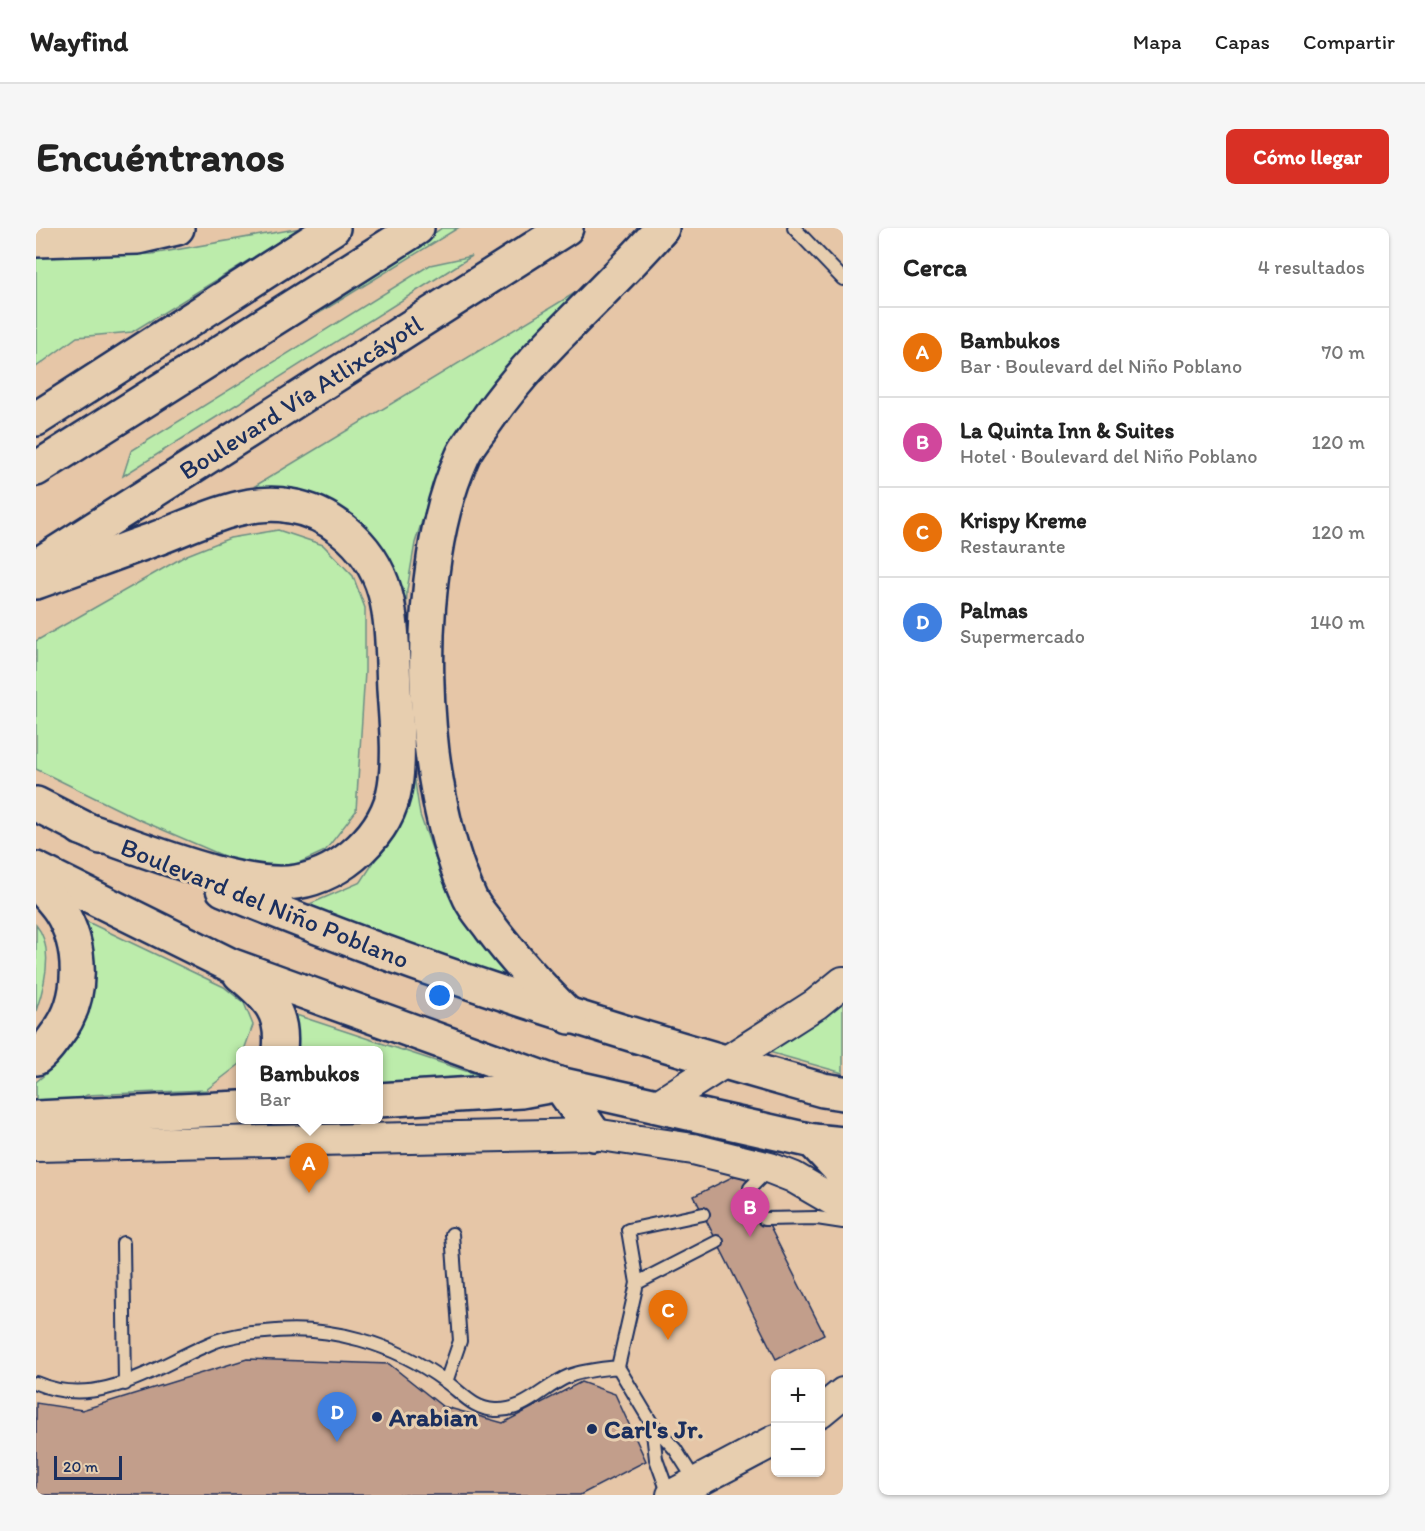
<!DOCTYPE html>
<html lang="es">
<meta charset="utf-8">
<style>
:root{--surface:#fff;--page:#f6f6f6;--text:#222;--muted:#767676;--line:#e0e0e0;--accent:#d93025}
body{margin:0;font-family:Itim,sans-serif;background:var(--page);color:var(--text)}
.controls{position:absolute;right:18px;bottom:18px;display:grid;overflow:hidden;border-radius:9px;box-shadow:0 2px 4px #0004}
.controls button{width:54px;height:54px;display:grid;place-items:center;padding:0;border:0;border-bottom:2px solid var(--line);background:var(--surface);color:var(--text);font:30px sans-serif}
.scale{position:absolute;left:18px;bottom:15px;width:68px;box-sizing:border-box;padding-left:6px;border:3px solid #1b2f5e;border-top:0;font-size:16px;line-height:21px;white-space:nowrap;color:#1b2f5e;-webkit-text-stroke:4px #e7ceaf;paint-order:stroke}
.you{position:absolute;left:404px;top:768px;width:21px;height:21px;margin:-15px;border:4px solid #fff;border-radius:50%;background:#1a73e8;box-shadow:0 0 0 9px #1a73e833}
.badge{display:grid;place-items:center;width:39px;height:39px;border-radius:50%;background:var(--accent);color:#fff;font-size:20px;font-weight:700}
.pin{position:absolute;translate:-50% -50px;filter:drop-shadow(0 2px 3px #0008)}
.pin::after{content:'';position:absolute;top:32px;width:21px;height:18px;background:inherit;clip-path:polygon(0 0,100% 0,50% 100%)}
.popup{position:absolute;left:200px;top:818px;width:147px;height:78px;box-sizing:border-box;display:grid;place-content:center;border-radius:9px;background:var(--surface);filter:drop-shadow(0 2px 4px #0005);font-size:20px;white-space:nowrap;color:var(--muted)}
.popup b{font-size:22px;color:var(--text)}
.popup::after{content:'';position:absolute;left:50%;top:100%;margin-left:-12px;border:12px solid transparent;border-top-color:var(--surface)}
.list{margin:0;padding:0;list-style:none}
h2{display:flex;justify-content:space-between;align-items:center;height:78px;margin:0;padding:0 24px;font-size:26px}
h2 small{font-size:20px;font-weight:400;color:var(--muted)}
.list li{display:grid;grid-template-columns:39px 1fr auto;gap:18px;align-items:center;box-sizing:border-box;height:90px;padding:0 24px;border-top:2px solid var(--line)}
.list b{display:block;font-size:22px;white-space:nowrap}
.list p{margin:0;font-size:20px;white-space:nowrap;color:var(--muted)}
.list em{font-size:20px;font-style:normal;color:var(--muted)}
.map{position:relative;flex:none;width:807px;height:1267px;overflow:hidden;border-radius:9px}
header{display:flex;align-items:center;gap:36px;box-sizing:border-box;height:84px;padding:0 30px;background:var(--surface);border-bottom:2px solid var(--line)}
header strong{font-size:28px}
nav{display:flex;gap:33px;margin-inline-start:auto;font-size:21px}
.intro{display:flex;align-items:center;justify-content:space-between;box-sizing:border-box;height:144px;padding:0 36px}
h1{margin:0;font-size:42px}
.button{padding:15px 27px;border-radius:9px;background:var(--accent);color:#fff;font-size:21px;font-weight:700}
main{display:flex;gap:36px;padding:0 36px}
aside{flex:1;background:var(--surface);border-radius:9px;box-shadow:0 2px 4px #0004}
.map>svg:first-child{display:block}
</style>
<header>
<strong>Wayfind</strong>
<nav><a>Mapa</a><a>Capas</a><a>Compartir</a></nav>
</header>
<div class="intro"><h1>Encuéntranos</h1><a class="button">Cómo llegar</a></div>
<main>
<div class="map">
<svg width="807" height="1267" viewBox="0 0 807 1267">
<rect width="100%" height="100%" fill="#e6c6a7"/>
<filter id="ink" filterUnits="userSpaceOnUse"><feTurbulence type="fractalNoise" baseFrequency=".0167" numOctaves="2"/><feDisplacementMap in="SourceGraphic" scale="12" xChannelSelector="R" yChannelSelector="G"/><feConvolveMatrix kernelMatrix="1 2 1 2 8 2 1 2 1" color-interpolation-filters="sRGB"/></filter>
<g filter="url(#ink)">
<path fill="#bcecab" stroke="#6c8e84" stroke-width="1.5" d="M265,0l-169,104 -55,5 -41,30v-109l116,-4z
M406,0h16l-142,87z
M436,28l-349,220 8,-25 299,-186z
M572,45l-77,65 -66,96 -32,52 -18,57 -8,47 -2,60 4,92 11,73 26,73 26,36 60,66 -229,-83 58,-25 28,-43 3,-264 -92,-79 -45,-10z
M242,302l45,15 30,31 12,32v64l-9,139 -31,40 -33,15h-45l-107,-46 -104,-51v-128l151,-86 43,-17z
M37,687l151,72 20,16 9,22 -9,25h-4v14l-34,26 -119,5 -25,12 -26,1v-26c27,-21 50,-49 54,-84 1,-14 -13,-66 -17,-83z
M0,697c19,22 9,60 0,86z
M807,774v71l-81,-23 53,-27z
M254,785l206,68 -118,9v-40h-87z"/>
<path fill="#c29e8b" stroke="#1b2f5e" stroke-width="1.5" d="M706,944l82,162 -48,25 -82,-163z
M211,1131l142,5 53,42 61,17 78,-41 34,12 31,67 -66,34h-544v-92l46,7z"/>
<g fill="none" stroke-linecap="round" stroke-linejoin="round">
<defs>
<path id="service" d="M758,0l49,51
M714,960l19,-19
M728,991l53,-1 26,4
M87,1015l2,141
M601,1055l80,-41
M582,1139l19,-84 -9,-53 75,-16
M410,1154l14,-41 -8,-107
M0,1155c65,28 122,-19 180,-42 14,-5 34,-8 49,-9 64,-8 130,12 180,49 17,12 28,28 50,29 30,2 49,-24 74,-34 15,-6 32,-7 49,-9l34,57 23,25 21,33
M616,1196l4,35 13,36"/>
<path id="tertiary" d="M619,879l161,-103 27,-22
M0,918l558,-12 99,15 77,19 23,9 50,29
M784,1184l23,-19
M636,1267l104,-55"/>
<g id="secondary">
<path d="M0,12l102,-3 39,-9"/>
<path d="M0,191l297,-191"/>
<path d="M0,241l381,-241"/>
<path id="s1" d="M0,338l530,-338"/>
<path d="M0,354c40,-14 79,-29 119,-43 41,-15 90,-42 135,-33 19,3 38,12 53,24 53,42 48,97 51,159 2,32 6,65 1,97 -7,47 -53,89 -99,96 -55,9 -160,-36 -215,-54"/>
<path d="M0,576l65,33"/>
<path d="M0,641l194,96 329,119 254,57 30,3"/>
<path d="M0,653c8,10 17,19 24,29 23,36 24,90 -3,124 -6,8 -12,18 -21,24"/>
<path d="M187,661c195,82 396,144 600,201l20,3"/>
<path d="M204,746c28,23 44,38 40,76"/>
<path d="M534,789c-29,-29 -55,-57 -79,-89 -7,-10 -16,-19 -21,-30 -53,-113 -60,-329 -7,-443 6,-13 18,-26 26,-38 49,-70 117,-124 173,-189"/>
<path d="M342,872l143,-9 38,-7 35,50"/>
<path d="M0,890l204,-10"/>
<path d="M777,913l30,32"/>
</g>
</defs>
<use href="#service" stroke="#1b2f5e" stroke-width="16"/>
<use href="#tertiary" stroke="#1b2f5e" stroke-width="34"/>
<use href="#secondary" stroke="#1b2f5e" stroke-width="38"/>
<use href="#service" stroke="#e7ceaf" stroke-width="12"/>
<use href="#tertiary" stroke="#e7ceaf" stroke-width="30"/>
<use href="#secondary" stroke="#e7ceaf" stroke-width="33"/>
</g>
</g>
<g fill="#1b2f5e" stroke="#e7ceaf" stroke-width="2">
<circle cx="341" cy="1189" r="6"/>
<circle cx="556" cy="1201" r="6"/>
</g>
<g text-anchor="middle" stroke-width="6" stroke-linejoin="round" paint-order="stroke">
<g font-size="26" fill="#1b2f5e" stroke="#e7ceaf">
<text dy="9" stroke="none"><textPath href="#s1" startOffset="314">Boulevard Vía Atlixcáyotl</textPath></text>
<text transform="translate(229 675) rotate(22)" y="9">Boulevard del Niño Poblano</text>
</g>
<g font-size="26" font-weight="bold" fill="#1b2f5e" stroke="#e7ceaf" text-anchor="start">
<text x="353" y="1198">Arabian</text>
<text x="568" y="1210">Carl's Jr.</text>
</g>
</g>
</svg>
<div class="controls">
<button>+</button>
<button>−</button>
</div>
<div class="scale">20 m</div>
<div class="you"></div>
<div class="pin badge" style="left:273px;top:965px;background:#e8710a">A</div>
<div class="popup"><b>Bambukos</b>Bar</div>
<div class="pin badge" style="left:714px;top:1009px;background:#d1479c">B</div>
<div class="pin badge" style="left:632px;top:1112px;background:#e8710a">C</div>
<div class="pin badge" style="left:301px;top:1214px;background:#3f7fe0">D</div>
</div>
<aside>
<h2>Cerca<small>4 resultados</small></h2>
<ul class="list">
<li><span class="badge" style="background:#e8710a">A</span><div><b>Bambukos</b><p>Bar · Boulevard del Niño Poblano</p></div><em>70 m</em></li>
<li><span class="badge" style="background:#d1479c">B</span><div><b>La Quinta Inn &amp; Suites</b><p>Hotel · Boulevard del Niño Poblano</p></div><em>120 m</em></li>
<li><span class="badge" style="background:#e8710a">C</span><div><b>Krispy Kreme</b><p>Restaurante</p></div><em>120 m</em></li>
<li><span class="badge" style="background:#3f7fe0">D</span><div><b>Palmas</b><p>Supermercado</p></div><em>140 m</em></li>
</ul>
</aside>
</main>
